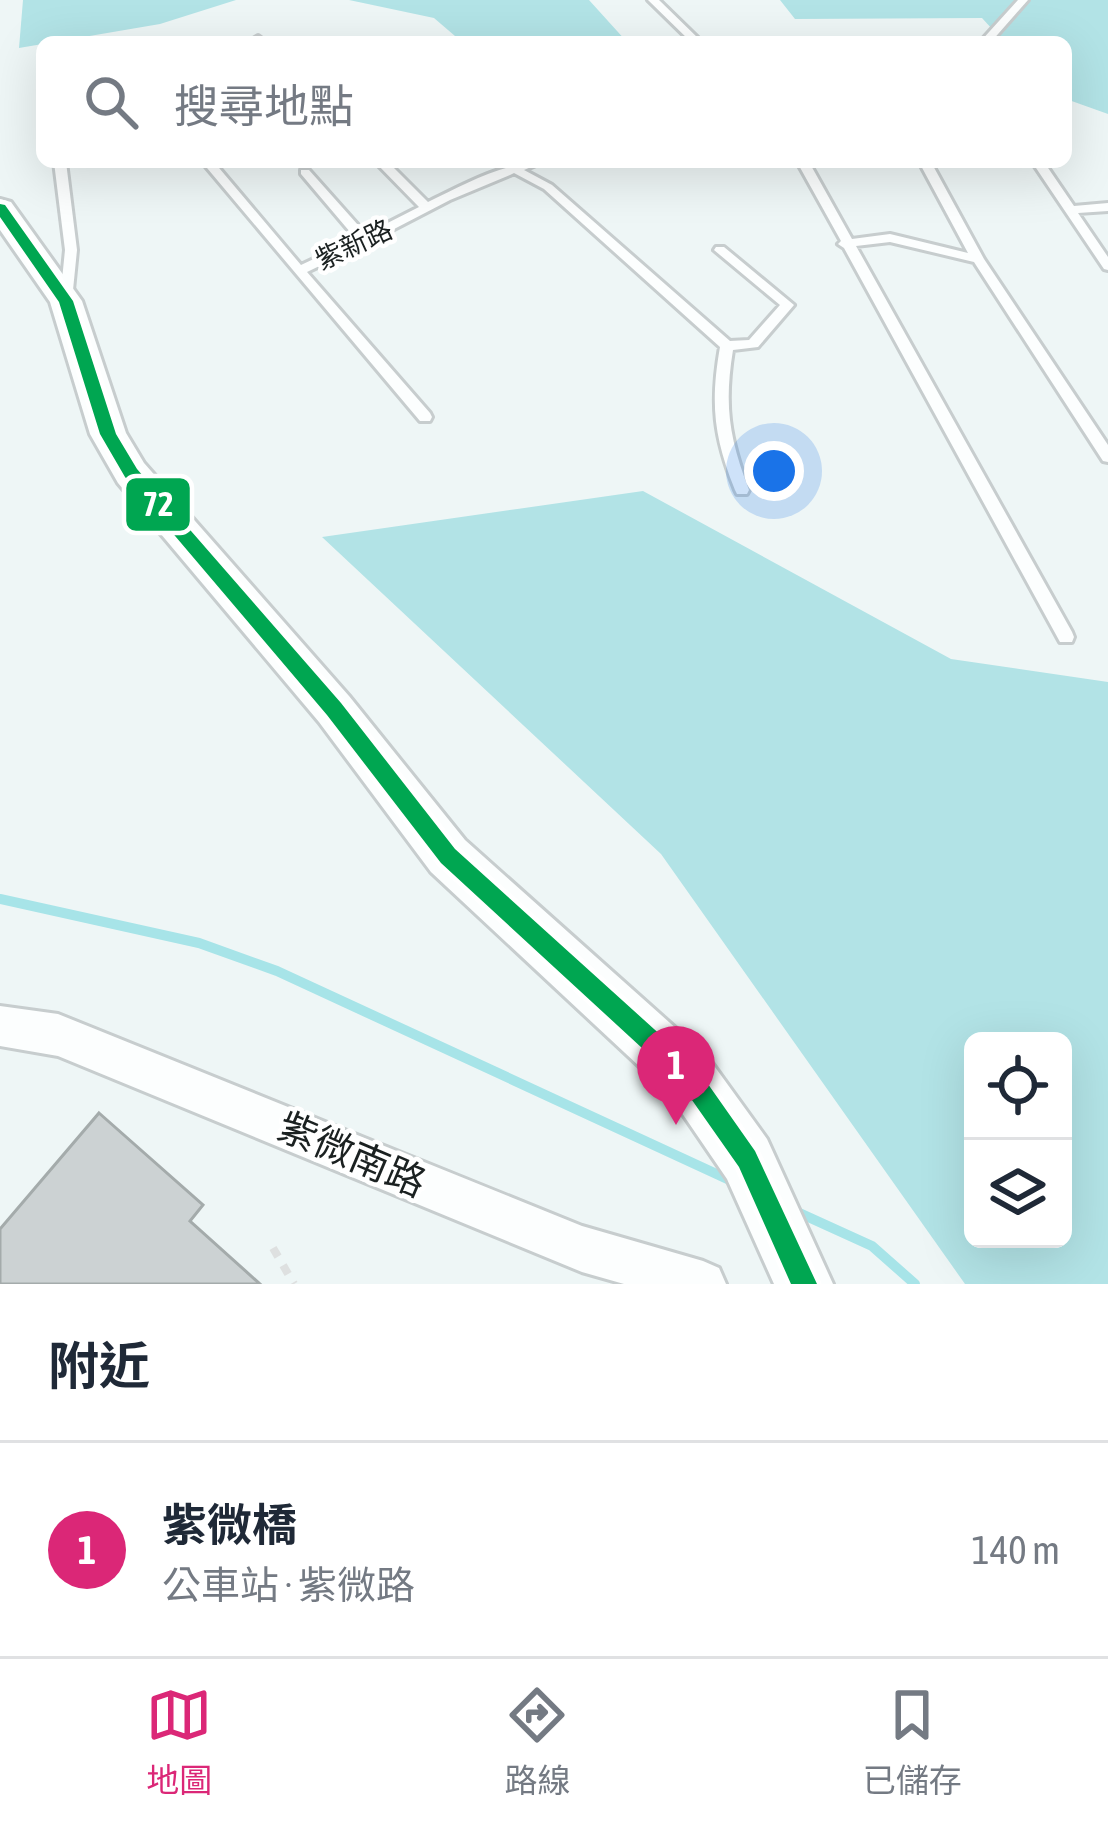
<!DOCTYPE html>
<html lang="zh-TW">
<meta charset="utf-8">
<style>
:root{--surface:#fff;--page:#f2f2f3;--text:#1f2937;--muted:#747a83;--line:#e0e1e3;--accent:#db2777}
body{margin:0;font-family:"Asap Condensed","Noto Sans TC",sans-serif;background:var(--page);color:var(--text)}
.controls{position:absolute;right:36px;bottom:36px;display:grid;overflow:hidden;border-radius:18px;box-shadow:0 12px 48px #0002}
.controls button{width:108px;height:108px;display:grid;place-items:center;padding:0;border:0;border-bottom:3px solid var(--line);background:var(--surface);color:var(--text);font:60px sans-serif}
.you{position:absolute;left:774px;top:471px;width:42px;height:42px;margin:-30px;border:9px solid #fff;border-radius:50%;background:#1a73e8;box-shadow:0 0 0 18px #1a73e833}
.badge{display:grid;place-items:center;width:78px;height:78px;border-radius:50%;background:var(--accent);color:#fff;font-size:39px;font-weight:700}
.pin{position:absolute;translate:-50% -99px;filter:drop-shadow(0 3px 6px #0008)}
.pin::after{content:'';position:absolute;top:63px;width:42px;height:36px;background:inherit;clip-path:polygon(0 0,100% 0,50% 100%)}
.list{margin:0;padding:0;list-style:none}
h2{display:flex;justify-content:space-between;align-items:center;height:156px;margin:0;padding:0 48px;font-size:51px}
h2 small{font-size:39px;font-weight:400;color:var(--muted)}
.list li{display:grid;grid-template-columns:78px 1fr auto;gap:36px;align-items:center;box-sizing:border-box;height:216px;padding:0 48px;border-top:3px solid var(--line)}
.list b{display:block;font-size:45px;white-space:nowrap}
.list p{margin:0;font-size:39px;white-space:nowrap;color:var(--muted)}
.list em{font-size:39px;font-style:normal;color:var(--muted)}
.icon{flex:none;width:66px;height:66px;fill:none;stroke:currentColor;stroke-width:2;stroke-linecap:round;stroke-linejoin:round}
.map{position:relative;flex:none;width:1108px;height:1284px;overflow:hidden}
.search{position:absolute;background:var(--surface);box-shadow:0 12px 48px #0002;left:36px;right:36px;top:36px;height:132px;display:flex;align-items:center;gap:30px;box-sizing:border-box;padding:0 42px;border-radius:18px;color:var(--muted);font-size:45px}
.sheet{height:372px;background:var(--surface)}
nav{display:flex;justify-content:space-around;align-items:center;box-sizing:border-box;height:168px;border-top:3px solid var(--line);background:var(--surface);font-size:33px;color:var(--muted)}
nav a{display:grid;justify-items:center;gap:6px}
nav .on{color:var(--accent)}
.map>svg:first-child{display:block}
</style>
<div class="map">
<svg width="1108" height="1284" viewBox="0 0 1108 1284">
<rect width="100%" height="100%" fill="#eef6f6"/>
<path fill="#b2e3e6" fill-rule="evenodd" d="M23,0h213l-76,24 -141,24z
M349,0h240l38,42h-165l-28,-24z
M780,0h328v114l-42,-15v-57h-62l-22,-24 -187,1z
M643,491l308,168 157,23v602h-143l-304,-430 -339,-317zM1063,1041v198h-90v-198z"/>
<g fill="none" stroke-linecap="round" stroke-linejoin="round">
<path stroke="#a7e4e8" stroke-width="10" d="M0,899l199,44 78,28 459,212
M795,1211l77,35 43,38"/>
</g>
<path fill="#ccd2d3" stroke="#a4abab" stroke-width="3" d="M99,1113l104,92 -13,16 70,63h-260v-55z"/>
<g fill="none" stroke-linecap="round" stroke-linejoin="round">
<defs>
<path id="service" d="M648,0h11l43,42h-11z
M1018,0h10l-37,42h-11z
M258,36l8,6h-11l-2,-3z
M54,162h12l11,88 -5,50 -6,4 -6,-4 5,-50z
M202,162h12l87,103 55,-26 -55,-65v-4h8l57,64 53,-27 -44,-45h13l40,40c35,-17 75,-40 115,-40l-19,8 28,15 178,156 19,-1 31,-35 -66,-55 2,-3h8l70,58 -36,42 -25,3c-9,55 -4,88 16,140l-2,4h-10l-2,-4c-21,-53 -25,-86 -15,-143l-176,-158 -30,-16 -4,2 -60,25 -79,41 -1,4h-7l-56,27 123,141 2,4 -2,4h-10z
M797,162h12l43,77 38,-5 78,19 -49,-91h12l53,97 124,186v17l-5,-1 -129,-199 -84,-20 -34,4 216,386 2,5 -2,5h-12l-216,-394 -6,-4 3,-3z
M1032,162h12l30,44 34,-3v8l-30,2 30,44v13l-4,-1z"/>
<path id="minor" d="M0,1006l58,8 524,212 121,35 16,7 7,16h-102l-42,-12 -524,-216 -58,-10z"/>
<path id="tertiary" d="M0,199l11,3 71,99 44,132 18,30 205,233 116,144 242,216 60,83 66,145h-59l-47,-105 -58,-85 -238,-222 -112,-150 -201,-239 -28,-49 -40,-132 -50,-72z"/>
</defs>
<use href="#service" stroke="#c7cdce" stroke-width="6"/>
<use href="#minor" stroke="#c7cdce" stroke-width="6"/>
<use href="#tertiary" stroke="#c7cdce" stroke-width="6"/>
<path stroke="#dee0e0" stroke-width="8" stroke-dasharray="10 10" stroke-linecap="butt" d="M273,1248l21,36"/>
<use href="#service" fill="#fcfefe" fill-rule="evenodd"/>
<use href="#minor" fill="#fcfefe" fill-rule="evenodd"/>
<use href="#tertiary" fill="#fcfefe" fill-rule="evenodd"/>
<defs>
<path id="bus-1" d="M0,204l5,1 68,96 43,133 21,35 204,234 114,146 241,218 59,84 62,133h-26l-52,-117 -59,-84 -239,-220 -114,-148 -202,-238 -25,-43 -41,-132 -59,-85z"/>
</defs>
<use href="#bus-1" stroke="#fff" stroke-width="9"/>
<use href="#bus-1" fill="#00a651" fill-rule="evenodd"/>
</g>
<g text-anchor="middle" stroke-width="9" stroke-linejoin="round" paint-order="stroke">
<g font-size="27" fill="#1b2121" stroke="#fff">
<text transform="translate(354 245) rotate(-25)" y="9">紫新路</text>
</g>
<g font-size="39" fill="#1b2121" stroke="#fff">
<text transform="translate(352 1154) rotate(23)" y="14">紫微南路</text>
</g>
</g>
<rect stroke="#fff" stroke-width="4.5" x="124" y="476" width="68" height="57" rx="12" fill="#00a651"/>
<g font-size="33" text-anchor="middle" font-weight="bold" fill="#fff">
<text x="158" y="516">72</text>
</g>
</svg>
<div class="controls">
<button><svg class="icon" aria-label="locate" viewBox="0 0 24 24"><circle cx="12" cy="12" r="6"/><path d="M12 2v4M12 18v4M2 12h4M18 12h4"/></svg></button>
<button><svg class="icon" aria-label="layers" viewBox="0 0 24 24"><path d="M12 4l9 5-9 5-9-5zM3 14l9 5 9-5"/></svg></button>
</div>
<div class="you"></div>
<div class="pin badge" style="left:676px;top:1125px">1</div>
<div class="search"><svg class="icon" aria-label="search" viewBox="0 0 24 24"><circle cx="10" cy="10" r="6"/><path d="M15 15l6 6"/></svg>搜尋地點</div>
</div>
<section class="sheet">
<h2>附近<small></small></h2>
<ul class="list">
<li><span class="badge">1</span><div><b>紫微橋</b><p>公車站 · 紫微路</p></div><em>140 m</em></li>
</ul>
</section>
<nav>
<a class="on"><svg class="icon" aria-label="map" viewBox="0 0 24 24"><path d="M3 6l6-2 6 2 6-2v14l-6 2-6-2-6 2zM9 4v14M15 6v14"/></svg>地圖</a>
<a><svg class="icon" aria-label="directions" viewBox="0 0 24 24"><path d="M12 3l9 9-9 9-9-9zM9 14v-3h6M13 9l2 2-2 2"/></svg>路線</a>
<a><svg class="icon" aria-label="saved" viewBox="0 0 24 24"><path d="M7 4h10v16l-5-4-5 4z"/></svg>已儲存</a>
</nav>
